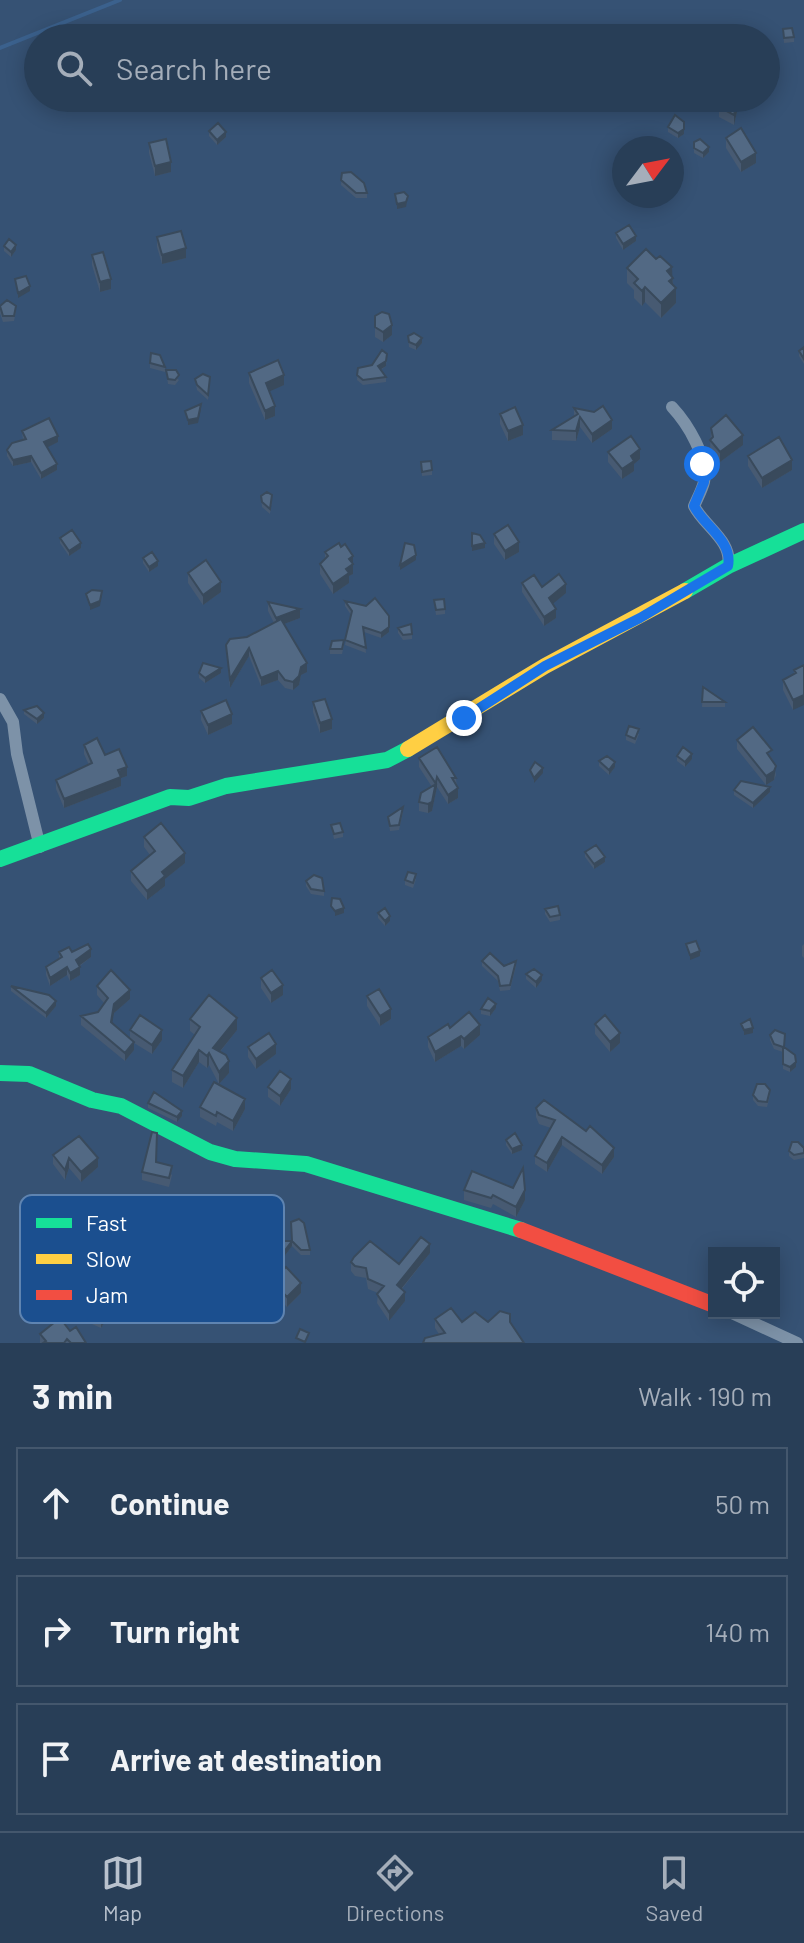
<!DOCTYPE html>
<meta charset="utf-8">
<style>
:root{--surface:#283e57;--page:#344961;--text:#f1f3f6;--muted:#a5aeba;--line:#44576d;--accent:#b9c2ce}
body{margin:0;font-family:Barlow,sans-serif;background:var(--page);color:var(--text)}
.controls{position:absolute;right:24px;bottom:24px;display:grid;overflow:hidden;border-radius:0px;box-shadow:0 4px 20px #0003}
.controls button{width:72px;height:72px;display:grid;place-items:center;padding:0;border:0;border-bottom:2px solid var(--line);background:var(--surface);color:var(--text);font:40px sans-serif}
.compass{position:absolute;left:612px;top:136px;width:72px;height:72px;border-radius:50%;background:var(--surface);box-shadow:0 4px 20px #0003;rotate:58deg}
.stop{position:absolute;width:24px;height:24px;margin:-18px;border:6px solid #1a73e8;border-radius:50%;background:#fff}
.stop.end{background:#1a73e8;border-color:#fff;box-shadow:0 2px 8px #0008}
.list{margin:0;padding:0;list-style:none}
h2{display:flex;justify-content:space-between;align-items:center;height:104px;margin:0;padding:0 32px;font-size:34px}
h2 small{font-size:26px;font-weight:400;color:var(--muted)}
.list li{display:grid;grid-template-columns:52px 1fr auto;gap:24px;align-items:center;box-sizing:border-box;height:112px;margin:0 16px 16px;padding:0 16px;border:2px solid var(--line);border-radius:0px}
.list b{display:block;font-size:30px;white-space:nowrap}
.list em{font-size:26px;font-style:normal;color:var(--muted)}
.icon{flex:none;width:44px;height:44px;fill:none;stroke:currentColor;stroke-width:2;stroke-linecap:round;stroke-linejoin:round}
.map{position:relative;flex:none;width:804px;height:1343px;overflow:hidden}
.search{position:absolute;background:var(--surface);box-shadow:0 4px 20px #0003;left:24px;right:24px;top:24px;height:88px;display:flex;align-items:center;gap:20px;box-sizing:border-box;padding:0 28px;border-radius:44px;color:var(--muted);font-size:30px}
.sheet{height:488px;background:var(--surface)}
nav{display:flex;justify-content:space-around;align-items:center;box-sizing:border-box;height:112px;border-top:2px solid var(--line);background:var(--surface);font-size:22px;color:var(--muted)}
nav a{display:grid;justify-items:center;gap:4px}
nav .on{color:var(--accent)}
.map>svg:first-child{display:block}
</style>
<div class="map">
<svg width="804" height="1343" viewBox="0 0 804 1343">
<rect width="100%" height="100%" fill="#365274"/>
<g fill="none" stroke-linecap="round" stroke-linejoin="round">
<path stroke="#3b618d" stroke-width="4" d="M0,48l120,-48"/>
<path stroke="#7d92a8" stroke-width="12" d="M672,407c15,16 37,51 32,75 -2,8 -7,17 -10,24 10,20 39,35 34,60
M0,699l13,23 4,32 23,93
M732,1313l65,30"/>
<path stroke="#16e098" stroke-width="16" d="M685,591l43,-25 76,-35
M0,859l170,-62 19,1 37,-12 161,-26 21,-11
M0,1073l29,1 63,26 29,6 89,46 25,7 71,5 215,66"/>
<path stroke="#ffcf43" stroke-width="16" d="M408,749l137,-83 140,-75"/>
<path stroke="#f24e42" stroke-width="16" d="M521,1230l193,75"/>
</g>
<path fill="#475a72" d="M783,29l11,8v5l-10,1z
M719,107l18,5 -3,13 -15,-8z
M668,127l16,7 -6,4 -10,-6z
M209,131l17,6 -9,8 -8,-9z
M726,138l30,25 -15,9 -15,-24z
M694,142l15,10 -6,6 -9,-5z
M149,143l22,29 -16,4 -6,-23z
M342,173l25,20v5h-11l-15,-13z
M616,233l20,8 -13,9 -7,-12z
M157,237l29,21 -24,6 -5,-17z
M4,246l12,4 -5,7 -7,-6z
M92,255l19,34 -11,3 -8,-27z
M627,268l45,8 4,27 -15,15 -16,-16 -3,4 -8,-8v-8l-7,-7z
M0,306l16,5 -2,10 -11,1 -3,-9z
M375,316l17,19 -9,7 -8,-5z
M408,336l14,7 -6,7 -7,-3z
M804,347v17l-5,-8v-5z
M387,354l-1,12 -5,4 5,7v5l-23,3 -6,-5 1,-12 14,-3z
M150,363l15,4v5l-15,-4z
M166,370l13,10 -4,5 -7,-1z
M249,373l35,12 -15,6 6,25 -10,4 -16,-37z
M195,379l15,3 -2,18 -11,-10z
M574,408l38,21 -20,14 -12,-16 -4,14 -24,-1v-10l22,-13z
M500,414l23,21 -15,6 -8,-17z
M711,428l32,17 -23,17 -10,-12z
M22,431l36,11 -11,5 10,23 -16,9 -10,-17 -18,4 -6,-10v-6l16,-10z
M608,452l32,7 -6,5v7l-12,8 -14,-17z
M748,456l44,14 -30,18 -14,-22z
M421,462l11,8v5l-10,1z
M261,496l11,4 -2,14 -8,-7z
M494,534l25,18 -14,8 -11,-16z
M60,538l21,10 -12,8 -9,-13z
M341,547l12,9v18l-4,2v7l-16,11 -13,-20v-10l5,-6v-6z
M143,558l15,8 -9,6 -6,-9z
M188,573l33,19 -18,13 -15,-22z
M522,583l44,10 -14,11 4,14 -12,8 -22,-34z
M434,600l11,9v5l-9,1z
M345,601l44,15v16l-8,6 -17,-6 2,21 -21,-8 6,-30 -6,-9z
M268,602l32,16 -16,6 23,48 -6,3 -2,10 -6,5 -8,-2 -7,-8 -17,6 -12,-30 -19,32 -4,-43 21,-8 27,-14 -6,-12z
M398,628l14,6v5l-9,1 -5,-7z
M344,645l-2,9h-12v-5z
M804,665l-11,45 -10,-20v-10l11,-6v-4z
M199,673h22l-16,10 -6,-5z
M703,687l22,15v5h-23z
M313,702l19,27 -12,4 -7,-21z
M24,710l20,8 -7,6 -13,-10z
M201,711l31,13 -24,11 -7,-15z
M639,734l-4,10 -9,-4v-5z
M737,740l35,18 4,17 -2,5 -8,5 -29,-36z
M84,745l21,10 22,21 -6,2v8l-57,22 -8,-19v-9l33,-15 -5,-11z
M677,756l15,3 -7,8 -8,-6z
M419,758l37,20 2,20 -10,6 -11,-17 -5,24 -4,2 -9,-2v-9l13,-15 -13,-20z
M599,761l16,6 -6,8 -10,-9z
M734,790l36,2 -17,16 -19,-13z
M403,812l-4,18 -9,1 -2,-14z
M331,825l12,7v5l-9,2z
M144,837l41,26 -20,16v7l-18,14 -16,-19v-10l19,-16 -6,-8z
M585,852l20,10 -11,7 -9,-12z
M416,879l-3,9 -8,-3v-5z
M306,881l18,10v5l-13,-2 -5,-8z
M545,909l15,6v5l-10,2 -5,-8z
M378,913l12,8 -5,5 -7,-8z
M804,944v14l-2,-2v-10z
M59,952h13l19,5 -11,9v9l-10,6 -3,-6 -17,11 -4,-11v-8l13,-8z
M482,961l22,5h12l-6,24 -10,1 -2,-10 -16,-15z
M526,974l16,6 -6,8 -10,-9z
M261,978l22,17 -12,8 -10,-15z
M11,986l45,20 -10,12 -35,-27z
M97,986l33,13 -16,14 -2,10 18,15v-8l32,10 -10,14 -18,-11v7l-9,11 -44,-36v-9l17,-4 6,-9 -7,-8z
M367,996l24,23 -11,7 -13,-20z
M496,1008l-6,8 -9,-2v-5z
M190,1019l47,11 -17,22 9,21 -10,11 -10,-19 -2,3 -8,-6 -16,26 -11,-6v-12l23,-35 -5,-4z
M595,1024l25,19 -10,9 -15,-18z
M450,1028l30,7 -16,14 -3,-3 -26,16 -7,-15v-10z
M770,1035l14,12 12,20 -6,5 -7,-3v-17l-9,-3 -4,-9z
M248,1047l28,7 -20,15 -8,-12z
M268,1087l23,2 -11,17 -12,-9z
M753,1095h17l-3,12 -9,-1 -5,-6z
M148,1103l34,13 -5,6 -29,-14z
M200,1107l45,2 -12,22 -16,-9 -1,4 -16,-9z
M536,1108l78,49 -12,17 -40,-29 -15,27 -12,-8v-8l16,-28 -12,-4 -3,-7z
M506,1140l16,10 -10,4 -6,-9z
M804,1148v10l-10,2 -5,-4v-5z
M53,1155l45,12 -17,15 -12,-14 -4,12 -12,-16z
M156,1162l16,13 -3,12 -27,-7v-8z
M464,1190l61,10 -9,17 -23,-13 -2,4 -27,-8z
M264,1206l12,8v5l-13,1z
M246,1231l-11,38 -19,-6v-10z
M292,1241l18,9v5h-9l-9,-9 -9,12 -8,-5v-5z
M430,1253l-28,36 3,12 -16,20 -12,-18 1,-10 -10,-4 -2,-11 -11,-2 -4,-5v-9l48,2z
M174,1265l34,15 -13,15 -21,-20z
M272,1281l29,12 -14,14 -15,-16z
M249,1300l20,1 -6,12 -8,-1 -6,-7z
M224,1302l16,3 -6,6 -10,-4z
M107,1318l-6,10 -9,-4v-5z
M435,1319l27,3h48l-71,12 -4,-6z
M70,1331l16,12h-46v-9z"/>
<path fill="#394a5c" d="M683,98h4v2l-7,5v-5z
M737,102v10l-3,13v-10z
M684,129v5l-6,4v-5z
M226,132v5l-9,8v-5z
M709,147v5l-6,6v-5z
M756,153v10l-15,9v-10z
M171,162v10l-16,4v-10z
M408,196l-2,11 -9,2v-5z
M636,236v5l-13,9v-6z
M16,245v5l-5,7v-5z
M186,248v10l-24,6v-9z
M672,267l1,24 3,-3v15l-15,15v-15l6,-32z
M111,279v10l-11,3v-10z
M30,286v5l-12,7v-5z
M645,287v15l-3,4v-15z
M392,325v10l-9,7v-10z
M422,338v5l-6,7v-5z
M386,361v5l-8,5v-5z
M284,375v10l-18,8v-10z
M201,404v5l-3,14 -10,2v-5z
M275,406v10l-10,4v-9z
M580,417v10l-4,14v-10z
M612,420v9l-20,14v-9z
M523,425v10l-15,6v-10z
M743,435v10l-23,17v-10z
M58,436v6l-14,7v-7z
M640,449v10l-6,5v7l-12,8v-10l9,-13z
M31,456v6l-18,4v-6z
M792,460v10l-30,18v-10z
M57,464v6l-16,9v-6z
M519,542v10l-14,8v-9z
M81,543v5l-12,8v-5z
M485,543v5l-13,3v-5z
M416,555v5l-16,10v-5z
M353,556v18l-4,2v7l-16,11v-10l13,-15 3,-10z
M158,561v5l-9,6v-5z
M221,582v10l-18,13v-10z
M566,584v9l-17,14v-9z
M102,591l-2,15 -10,4v-5z
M300,609v9l-24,9v-9z
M556,609v9l-12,8v-9z
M389,627v5l-8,6v-5z
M249,648v8l-19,32v-9z
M307,663v9l-6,3 -2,10 -6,5v-8l8,-15z
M221,668v5l-16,10v-5z
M278,671v9l-17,6v-8z
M804,695v10l-11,5v-10z
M44,713v5l-7,6v-5z
M232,714v10l-24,11v-10z
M332,719v10l-12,4v-10z
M692,754v5l-7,8v-5z
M615,762v5l-6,8v-5z
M776,766l-2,14 -8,5v-9z
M127,767v9l-6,2v8l-57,22v-9z
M543,768v5l-9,10v-5z
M437,777v10l-5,24 -4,2v-9z
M770,787v5l-17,16v-5z
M458,788v10l-10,6v-9z
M185,853v10l-20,16v7l-18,14v-9l15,-19z
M605,857v5l-11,7v-5z
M344,908v5l-9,3v-5z
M390,916v5l-5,5v-5z
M91,949v8l-15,11v-8z
M700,951v5l-10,4v-5z
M67,967v8l-17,11v-8z
M80,967v8l-10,6v-8z
M542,975v5l-6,8v-6z
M283,985v10l-12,8v-10z
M130,990v9l-16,14 -3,18v-9l3,-18z
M56,1001v5l-10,12v-5z
M496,1004v4l-6,8v-5z
M391,1009v10l-11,7v-10z
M237,1018v12l-24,30v-12z
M480,1025v10l-16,14v-10z
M753,1028v5l-9,2v-5z
M162,1030v10l-10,14v-9z
M620,1033v10l-10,9v-10z
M461,1036v10l-26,16v-10z
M134,1042v8l-9,11v-8z
M276,1044v10l-20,15v-10z
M199,1050v12l-16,26v-12z
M209,1053v12l-2,3v-12z
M229,1061v12l-10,11v-12z
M796,1062v5l-6,5v-5z
M291,1079v10l-11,17v-10z
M245,1099v10l-12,22v-10z
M182,1111v5l-5,6v-5z
M562,1137v8l-15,27v-9z
M522,1145v5l-10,4v-5z
M614,1148v9l-12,17v-9z
M69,1158v10l-4,12v-10z
M98,1158v9l-17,15v-10z
M525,1190v10l-9,17v-10z
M246,1221v10l-11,38v-10z
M292,1241v5l-9,12v-5z
M430,1244v9l-33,41v-9z
M208,1270v10l-13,15v-10z
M301,1283v10l-14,14v-10z
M405,1292v9l-16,20v-9z
M269,1296v5l-6,12v-5z
M240,1300v5l-6,6v-5z
M107,1313v5l-6,10v-5z"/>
<path fill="#526984" stroke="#394a5c" stroke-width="2" d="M792,28l2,9 -10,1 -1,-9z
M723,98h8l6,4 -3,13 -15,-8z
M675,115l9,7v7l-6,4 -10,-6z
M218,123l8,9 -9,8 -8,-9z
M741,128l15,25 -15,9 -15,-24z
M166,139l5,23 -16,4 -6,-23z
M700,139l9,8 -6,6 -9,-5v-6z
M351,172l13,11 3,10h-11l-15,-13 1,-7z
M404,192l4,4 -2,6 -9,2 -2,-10z
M629,225l7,11 -13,8 -7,-11z
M181,231l5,17 -24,7 -5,-18z
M9,239l7,6 -5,7 -7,-6z
M646,249l10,10 4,-3 12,11 -5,4 6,7 -4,3 7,7 -15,15 -16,-16 -3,4 -8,-8 4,-4 -11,-11z
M103,252l8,27 -11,3 -8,-27z
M26,276l4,10 -12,7 -3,-14z
M7,300l9,6 -2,10h-11l-3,-10z
M382,312l7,2 3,11 -9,7 -8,-5v-11z
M414,333l8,5 -6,7 -7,-3 -1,-6z
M804,347v12l-5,-8z
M382,350l5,4 -1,7 -8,5 8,11 -23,3 -6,-5 1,-7 14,-3z
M151,353l9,2 5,12 -15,-4z
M278,360l6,15 -18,8 9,23 -10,5 -16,-38z
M166,370h10l3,5 -4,5 -7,-1z
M203,374l7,3 -2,18 -11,-10 -2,-6z
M201,404l-3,14 -10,2 -3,-9z
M603,406l9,14 -20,14 -12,-17 -4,14 -24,-1 26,-16 -4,-6 20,4z
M515,407l8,18 -15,6 -8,-17z
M726,415l17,20 -23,17 -10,-12 3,-3 -2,-9z
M49,418l9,18 -14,6 13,22 -16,9 -10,-17 -18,4 -6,-10 5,-7 14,-4 -4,-8z
M631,436l9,13 -9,7 3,5 -12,8 -14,-17z
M779,437l13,23 -30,18 -14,-22z
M431,461l1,9 -10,2 -1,-10z
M267,492l5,3 -2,14 -8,-7 -1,-6z
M508,525l11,17 -14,9 -11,-17z
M72,530l9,13 -12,8 -9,-13z
M472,533l8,2 5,8 -13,3z
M339,543l2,4 4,-3 8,12 -4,3 4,5 -7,5 3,4 -16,11 -13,-20 8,-8 -3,-4z
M405,543l9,2 2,10 -16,10z
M152,552l6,9 -9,6 -6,-9z
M206,560l15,22 -18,13 -15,-22z
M559,574l7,10 -17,14 7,11 -12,8 -22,-34 12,-8 8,12z
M92,590l10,1 -2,10 -10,4 -4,-11z
M375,598l14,18v11l-8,6 -18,-6 3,21 -21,-8 7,-29 -7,-10 21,5z
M444,599l1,10 -9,1 -2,-10z
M268,602l32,7 -24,9z
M281,619l26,44 -6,4 -2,9 -6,6 -8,-2 -7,-9 -17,7 -12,-30 -19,31 -4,-34 4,-6 17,-2z
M411,624l1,10 -9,1 -5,-7z
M344,640l-2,9h-12l2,-8z
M203,663l18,5 -16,10 -6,-5z
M804,665v30l-11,5 -10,-20 13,-7 -2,-3z
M703,687l22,15h-23z
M325,699l7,20 -12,4 -7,-21z
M226,700l6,14 -24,11 -7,-14z
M37,706l7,7 -7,6 -13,-9z
M629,726l10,3 -4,10 -9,-4z
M753,727l19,23 -5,3 9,13 -2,5 -8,5 -29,-36z
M97,738l8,17 14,-6 8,18 -9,3 3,7 -57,22 -8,-19 36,-17 -8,-18z
M437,747l19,31h-4l6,10 -10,7 -11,-18 -5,25 -4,2 -9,-2 2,-9 15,-9 -17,-26z
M683,747l9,7 -7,8 -8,-6z
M607,756l8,6 -6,8 -10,-9z
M535,762l8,6 -9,10 -4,-8z
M741,781l29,6 -17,16 -19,-13z
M403,807l-4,18 -9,1 -2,-9z
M161,823l24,30 -23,19 3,4 -18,15 -16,-20 24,-20 -11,-14z
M340,823l3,9 -9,2 -3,-9z
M596,845l9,12 -11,7 -9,-12z
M408,872l8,2 -3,9 -8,-3z
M314,875l8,3 2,13 -13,-2 -5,-8z
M332,898l8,1 4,9 -9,3 -4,-5z
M558,906l2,9 -10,2 -5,-8z
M385,908l5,8 -5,5 -7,-8z
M696,941l4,10 -10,4 -4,-11z
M88,944l3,5 -15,11 4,7 -10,6 -3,-6 -17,11 -4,-11 16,-10 -3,-5 10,-5 3,5z
M490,953l14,13 12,-5 -6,24 -10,1 -2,-10 -16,-15z
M534,969l8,6 -6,7 -10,-8z
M111,970l19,20 -16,14 -3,18 23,20 -9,11 -44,-37 17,-4 10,-14 -11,-12z
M272,970l11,15 -12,8 -10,-15z
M11,986l38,9 7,6 -10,12z
M379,989l12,20 -11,7 -13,-20z
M209,995l28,23 -24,30 13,7 3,6 -10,11 -10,-19 -2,3 -8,-6 -16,26 -11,-6 28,-43 -10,-8z
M488,998l8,6 -6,7 -9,-2z
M469,1012l11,13 -16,14 -3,-3 -26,16 -7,-15 20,-13 2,4z
M140,1015l22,15 -10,15 -22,-15z
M605,1015l15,18 -10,9 -15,-18z
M750,1019l3,9 -9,2 -3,-6z
M775,1030l10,4 -1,13 11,8 1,7 -6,5 -7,-3v-17l-9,-3 -4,-9z
M269,1033l7,11 -20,15 -8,-12z
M280,1071l11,8 -11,17 -12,-9z
M214,1082l31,17 -12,22 -16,-9 -1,4 -16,-9z
M757,1084h8l5,6 -3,12 -9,-1 -5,-6z
M154,1092l28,19 -5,6 -29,-14z
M544,1100l42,31 4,-5 24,22 -12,17 -40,-28 -15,26 -12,-7 20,-36 -16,-5 -3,-7z
M152,1132l5,1 -1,29 16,4 -3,12 -27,-6z
M515,1133l7,12 -10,4 -6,-9z
M79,1136l19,22 -17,14 -12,-14 -4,12 -12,-15z
M792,1142h6l6,6v5l-10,2 -5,-4z
M523,1168l2,22 -9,17 -23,-12 -2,3 -27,-8 8,-19 41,17z
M299,1219l5,4 6,27h-9l-9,-9 -9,12 -8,-5 5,-7h12l-1,-19z
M421,1237l9,7 -33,41 8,7 -16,20 -12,-18 7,-8 -16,-7 -2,-11 -11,-2 -4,-4 3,-5 16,-16 29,23z
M286,1267l15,16 -14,14 -15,-16z
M451,1308l11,14 13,-10 13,10 12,-11 10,3v8l14,21h-101l2,-5 20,-5 -10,-14z
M60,1318l10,13 6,-4 10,16h-15l-4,-4 -3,4h-21l3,-2 -6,-7z
M300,1329l9,4 -4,9 -9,-4z"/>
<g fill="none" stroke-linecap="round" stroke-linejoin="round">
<path stroke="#1a73e8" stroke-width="10" d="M464,718l81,-52 95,-48 88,-52c5,-25 -24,-40 -34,-60l10,-24 -2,-18"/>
</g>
<rect x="20" y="1195" width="264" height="128" rx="12" fill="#1b4f8f" stroke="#5f84b1" stroke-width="2"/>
<rect x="36" y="1218" width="36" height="10" fill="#16e098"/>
<rect x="36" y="1254" width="36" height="10" fill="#ffcf43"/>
<rect x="36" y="1290" width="36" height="10" fill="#f24e42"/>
<g font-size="22" fill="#fff">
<text x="86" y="1231">Fast</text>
<text x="86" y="1267">Slow</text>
<text x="86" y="1303">Jam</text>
</g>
</svg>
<div class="controls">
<button><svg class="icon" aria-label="locate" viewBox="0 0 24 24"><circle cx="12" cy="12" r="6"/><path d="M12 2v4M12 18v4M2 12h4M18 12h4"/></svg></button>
</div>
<svg class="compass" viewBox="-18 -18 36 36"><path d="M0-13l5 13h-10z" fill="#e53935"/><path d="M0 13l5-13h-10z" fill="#a5aeba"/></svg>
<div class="stop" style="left:702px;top:464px"></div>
<div class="stop end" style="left:464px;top:718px"></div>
<div class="search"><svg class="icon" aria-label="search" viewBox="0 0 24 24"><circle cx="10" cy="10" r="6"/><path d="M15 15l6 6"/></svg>Search here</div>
</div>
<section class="sheet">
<h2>3 min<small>Walk · 190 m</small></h2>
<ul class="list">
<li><svg class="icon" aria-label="ahead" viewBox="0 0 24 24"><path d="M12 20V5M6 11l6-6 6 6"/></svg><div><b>Continue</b></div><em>50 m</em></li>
<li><svg class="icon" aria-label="right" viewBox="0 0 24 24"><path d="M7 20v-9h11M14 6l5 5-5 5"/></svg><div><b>Turn right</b></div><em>140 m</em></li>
<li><svg class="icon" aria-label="arrive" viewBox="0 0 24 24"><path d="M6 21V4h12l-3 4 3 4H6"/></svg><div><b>Arrive at destination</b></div></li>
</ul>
</section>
<nav>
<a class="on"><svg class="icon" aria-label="map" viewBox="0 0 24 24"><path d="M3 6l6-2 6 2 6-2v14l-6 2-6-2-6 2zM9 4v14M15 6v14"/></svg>Map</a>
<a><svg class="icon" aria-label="directions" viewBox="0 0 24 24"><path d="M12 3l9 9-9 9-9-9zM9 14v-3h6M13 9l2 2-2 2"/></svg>Directions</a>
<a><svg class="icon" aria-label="saved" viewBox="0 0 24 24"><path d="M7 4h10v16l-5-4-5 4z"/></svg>Saved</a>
</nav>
